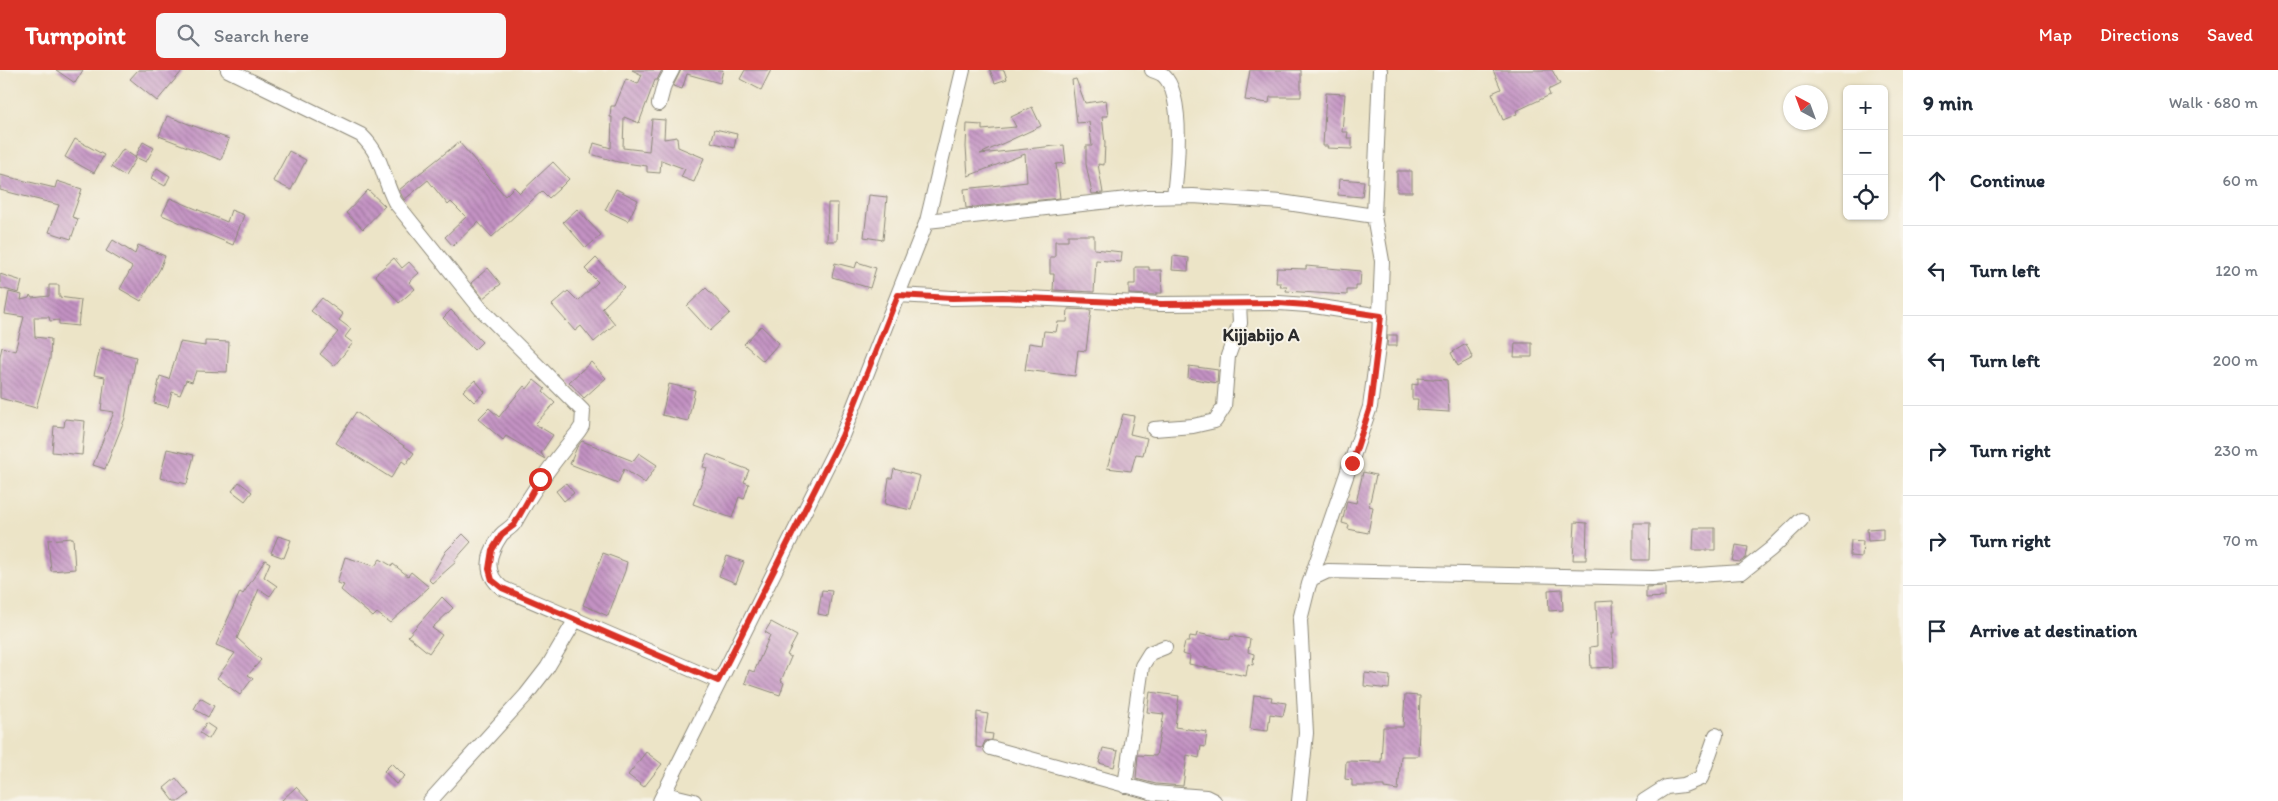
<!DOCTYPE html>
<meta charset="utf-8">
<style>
:root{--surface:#fff;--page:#f6f6f7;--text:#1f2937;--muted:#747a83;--line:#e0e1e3;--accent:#d93025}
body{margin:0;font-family:Itim,sans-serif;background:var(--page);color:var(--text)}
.controls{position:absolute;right:15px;top:15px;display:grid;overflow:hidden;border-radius:8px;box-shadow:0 1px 4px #0004}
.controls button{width:45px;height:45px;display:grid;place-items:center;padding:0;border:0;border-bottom:1px solid var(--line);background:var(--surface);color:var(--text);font:25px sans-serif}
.compass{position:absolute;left:1783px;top:15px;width:45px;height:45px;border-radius:50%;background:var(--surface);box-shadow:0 1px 4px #0004;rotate:319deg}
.stop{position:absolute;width:15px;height:15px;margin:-11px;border:4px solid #d93025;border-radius:50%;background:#fff}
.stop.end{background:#d93025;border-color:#fff;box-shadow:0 1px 5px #0008}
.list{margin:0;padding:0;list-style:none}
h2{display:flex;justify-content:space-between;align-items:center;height:65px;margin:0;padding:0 20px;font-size:21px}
h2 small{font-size:16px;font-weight:400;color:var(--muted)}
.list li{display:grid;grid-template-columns:32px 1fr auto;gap:15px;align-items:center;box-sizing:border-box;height:90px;padding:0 20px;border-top:1px solid var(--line)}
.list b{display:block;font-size:19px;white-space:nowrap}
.list em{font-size:16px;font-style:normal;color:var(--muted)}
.icon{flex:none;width:28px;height:28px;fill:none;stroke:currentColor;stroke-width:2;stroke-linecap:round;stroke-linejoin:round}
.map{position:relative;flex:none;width:1903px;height:731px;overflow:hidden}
header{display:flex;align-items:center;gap:30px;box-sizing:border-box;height:70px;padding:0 25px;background:var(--accent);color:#fff}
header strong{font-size:24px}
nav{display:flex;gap:28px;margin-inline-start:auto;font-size:18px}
.search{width:350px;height:45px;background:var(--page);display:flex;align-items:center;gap:12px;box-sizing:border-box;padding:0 18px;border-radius:8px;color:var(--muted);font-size:19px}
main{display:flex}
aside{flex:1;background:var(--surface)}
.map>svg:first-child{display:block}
</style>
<header>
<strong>Turnpoint</strong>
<div class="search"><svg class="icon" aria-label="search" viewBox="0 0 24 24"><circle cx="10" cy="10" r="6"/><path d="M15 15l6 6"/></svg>Search here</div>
<nav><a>Map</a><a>Directions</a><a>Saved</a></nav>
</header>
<main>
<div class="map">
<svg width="1903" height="731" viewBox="0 0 1903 731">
<defs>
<pattern id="building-back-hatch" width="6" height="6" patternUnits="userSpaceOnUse" patternTransform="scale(1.25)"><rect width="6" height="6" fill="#c392c3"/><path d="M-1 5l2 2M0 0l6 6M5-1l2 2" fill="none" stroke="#9f779f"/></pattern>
</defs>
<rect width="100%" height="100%" fill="#f7f3e8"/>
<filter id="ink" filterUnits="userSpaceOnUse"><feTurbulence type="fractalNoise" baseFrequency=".02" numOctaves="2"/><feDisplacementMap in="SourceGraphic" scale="10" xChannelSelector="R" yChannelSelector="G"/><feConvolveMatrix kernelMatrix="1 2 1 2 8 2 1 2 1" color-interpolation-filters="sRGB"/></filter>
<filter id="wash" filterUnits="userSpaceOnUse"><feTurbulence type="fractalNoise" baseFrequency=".0096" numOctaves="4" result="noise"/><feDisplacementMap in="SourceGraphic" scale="20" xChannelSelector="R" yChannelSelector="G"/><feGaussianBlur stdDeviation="1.12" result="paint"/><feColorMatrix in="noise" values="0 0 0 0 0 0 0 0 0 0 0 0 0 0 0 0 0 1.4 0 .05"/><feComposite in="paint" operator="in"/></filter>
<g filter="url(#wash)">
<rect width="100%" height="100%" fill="#ece4c7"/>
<g id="blocks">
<path fill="url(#building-back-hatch)" d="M56,0h27l-8,13z
M138,0h45l-26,31 -27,-22z
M632,0h30l-5,10h-2l-16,43 -15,-6 -1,31 26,3 3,-32 13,1 -1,19 13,-2 1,10 26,11 -10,24 -13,-5 4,-8 -24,-9 -1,13 -13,-1v-6l-29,-4 -27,-8 3,-11 17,5 1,-31h-2l1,-11h4l11,-27 12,5 4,-9z
M681,0h42l-3,13 -33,-9 -5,15 -9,-3z
M745,0h26l-10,20 -21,-11z
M990,0h14l3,9 -12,4z
M1250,0h51v27h-31l-1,6 -24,-3z
M1493,0h59l8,14 -12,6 2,5 -34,16 1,3 -14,6 -11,-27 9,-4z
M1076,9l9,24 21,-3 2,16h-6l3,27 -1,22 -6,-1 5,29 -11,1 -6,-30v-18h6l-3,-24 -12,1 -5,-43z
M1326,23l19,1 -3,38h6l-1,6h5v11l-25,-1 1,-2h-5z
M1032,37l9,19 -61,28 84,-9 2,18 -10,1 4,34 -94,10 -2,-19 63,-7 -2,-28 -57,22 -2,-29 1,-23 15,1v5l34,-3 -5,-10z
M167,46l62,23 -8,21 -62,-24z
M715,59l22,5 -3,14 -23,-6z
M75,69l29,16 -10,18 -29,-16z
M143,72l11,6 -8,14 -11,-5z
M459,72l46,54 9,-9 6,6 33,-31 16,17 -9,9 -2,-1 1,2 -10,9 -7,-7 -50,46 -14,-15 -25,24 -8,-9 21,-20 -15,-15 -3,3 -20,-25 -24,20 -5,-10z
M123,79l13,9 -11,18 -14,-9z
M289,81l17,9 -15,30 -18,-9z
M157,98l13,8 -5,10 -14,-8z
M1397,101h15v21h-15z
M0,105l55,13 2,-7 25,8 -10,28 6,2 -7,20 -22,-7 10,-27 -59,-15z
M1339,109l25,2 -2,16 -24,-2z
M616,119l22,11 -10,21 -23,-11z
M368,120l17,16 -22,23 -17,-16z
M869,125l18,2 -4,43 -19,-3z
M170,128l57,24 4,-12 13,5 -11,30 -71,-30z
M828,133h10l-1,38h-10z
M577,139l24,26 -15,13 -23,-26z
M1068,165h26v14l28,3 -1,10 -25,-2 -2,32 -41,-2 1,-16h-4v-17h5v-16h13z
M113,170l22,14 3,-9 27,11 -5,13 -19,32 -21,-12 12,-22 -26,-16z
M1173,186l16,2 -1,13 -16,-1z
M394,188l8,10 7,-6 10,11 -10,9 6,7 -16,14 -24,-28z
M596,188l28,29 -22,21 13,16 -21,18 -13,-16 -6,5 -23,-26 16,-14 10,10 20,-19 -13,-13z
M857,192l19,6 -6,20 -38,-11 3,-14 20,5z
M1306,196l55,5 -1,15h-4v4h-9v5l-61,-4 1,-4h-7l1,-4h-5l1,-15 29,1z
M1135,197h14v3h12l1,23h-6v2l-27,-1v-10h6z
M488,198l13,16 -18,14 -12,-15z
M0,204l22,7 -3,12 -19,-5z
M49,215h10v12l22,3 -3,26 -19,-2v-4l-9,1 -1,-4h-15l1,20 16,2 -1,20 -14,49 -36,-10v-42l2,-9 13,4 9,-34 -19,-3 4,-22 13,3 -1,5 8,-2 1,-3 2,3 17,-2z
M706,218l24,25 -20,18 -23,-25z
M322,228l21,16 -4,6 12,9 -6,8 8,6 -19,23 -14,-12 18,-22 -27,-21z
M1068,239l23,1 -5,41 -8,-1 -3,26 -50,-6 4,-27 13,2 2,-14 12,1 2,-10h9z
M451,240l31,32 -8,8 -31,-32z
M761,256l18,17 -16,18 -19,-17z
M1388,265h9v11h-10z
M205,271l24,1 -2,30 -31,-1 -4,11 -6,-2 -6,15 -8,-3 -4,15 -14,-4 6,-27 9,3 11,-37 25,4z
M1515,273h17v14h-18z
M1466,274l7,14 -15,8 -7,-13z
M100,278l36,9 -11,61 -20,51 -12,-4 21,-53 -13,-2 4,-33 -11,-2z
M591,292l15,16 -22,20 -15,-16z
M1189,296l29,4 -1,13 -29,-5z
M1418,308l29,2 2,32 -32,-2 1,-11h-6v-15l6,1z
M475,310l10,12 -11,10 -11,-11z
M534,310l11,9 -2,3 12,11 -20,21 18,11 -12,18 4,6 -39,-23 -3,4 -25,-21 11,-11 10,9 25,-31 3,3z
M669,314l26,6 -7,31 -26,-6z
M356,342l58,41 -8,11 -4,-3 -11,17 -55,-35z
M1123,344l11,2 -4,18 17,4 -4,17 -7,-1 -5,17 -24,-3z
M65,349l20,2 -3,34 -30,-3 2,-26 10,1z
M582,371l51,20 6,-8 18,12 -12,18 -21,-14 -6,14 -48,-19 7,-17z
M167,379l27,6 -7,29 -27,-6z
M707,384l42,16 -5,12 5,2 -5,15 -5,-2 -7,21 -39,-14 14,-36 -4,-1z
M894,399l26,7 -9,34 -26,-6 4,-26h3z
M1363,402l13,3 -7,31 4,1 -5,26 -20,-4 1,-4 -7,-2 5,-22 9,2z
M239,412l13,10 -7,9 -13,-10z
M566,413l8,10 -10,8 -8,-10z
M1575,452l12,1 -1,37h-13z
M1633,453h17l-1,37h-16z
M1694,458h21v22h-22z
M1883,458v12l-15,1 -1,-12z
M463,464l8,8 -17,19 2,1 -24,21 -3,-3 17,-29z
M278,466l13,4 -7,18 -13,-5z
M73,468l2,31 -24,2 -3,-31z
M1851,470l12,1 -1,16 -12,-1z
M1736,475l12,2 -2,11 -6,4 -7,-1z
M603,483l24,9 -2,9 -17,45 -25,-11z
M727,486l17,6 -8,21 -17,-7z
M345,487l30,9 5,-7 12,7 1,-2 15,12 3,-4 18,15 -39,36 -13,-10 -4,4 -32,-27 3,-5 -7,-2z
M265,490l5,3 -6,14 13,9 -7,10 -11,-7 -22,49 24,22 -13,15 5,3 -13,17 -23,-17 18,-25 -19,-8 24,-53 3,2z
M1665,516v11l-19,1v-11z
M1562,519l1,21 -14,1 -1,-21z
M822,520l10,1 -4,25 -10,-2z
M442,527l11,11 -21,20 10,7 -13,18 -21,-17z
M1613,531l1,32h-2l2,34 -23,1 -1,-21 7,-1 -1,-44z
M771,552l26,14 -10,19 4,2 -10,24 3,2 -4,12 -35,-12 4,-13 5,2 16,-37 -5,-3z
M1197,563l33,7 1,-4 19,3 -2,13 6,2 -1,11 -5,-1 -2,12 -57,-12 1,-8 -8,-2 3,-12h4l1,-6 6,1z
M1365,603l25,3 -1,13 -25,-3z
M1150,622l29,4 -4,31 32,5 -2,15 -4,-1 -2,12 -12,-3 -4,31 -27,-2 -20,-5 2,-24 18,1 8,-42 -17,-2z
M1254,625l18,2 -1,4 15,2 -3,13 -13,-2 -2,17 -18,-2z
M1405,625l15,1 -2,60h-17l-3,34 -14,-2v-2h-32v-6l-7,-1 1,-18 35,1 2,-35h20z
M200,628l14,8 -6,11 -14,-8z
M977,642l11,2 -3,19 8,1 -1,6 -7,1 -3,7 -6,-1z
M206,653l9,6 -6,10 -9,-6z
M1103,678l15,3 -4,16 -15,-4z
M646,682l16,12 -18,23 -16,-12z
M392,693l13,13 -9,8 -12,-13z
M176,708l13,16 -9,7h-6l-10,-13z
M296,717l13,14h-28z"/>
</g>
</g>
<g filter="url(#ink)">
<use href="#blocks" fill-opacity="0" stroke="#8c8879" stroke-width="1"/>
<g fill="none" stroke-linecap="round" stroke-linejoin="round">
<defs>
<path id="street" d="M228,0l133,65c23,22 20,40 34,67l86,107 102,102 -1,15 -4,6c-24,29 -45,57 -63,90 -3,6 -10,8 -14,13 -13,19 -18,38 1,53l216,93
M1152,0c3,1 8,3 11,5 22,19 14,95 11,121
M659,34l5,-19 8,-15
M927,151l219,-24 47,-1 88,6 93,14
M898,225l54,3 51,-1 158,7 118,-1 28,2 74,11
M1154,359l39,-3 22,-5 9,-14 4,-51 12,-33 -1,-19
M1309,515l2,-6 17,-8 325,7 89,-6 29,-23 30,-29
M991,678l163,45 52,4 8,4
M1125,716l17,-120 8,-13 15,-6
M665,724l29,7
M430,731l96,-106 21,-27 29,-49
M660,731l182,-365 85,-215 36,-151
M1299,731l7,-68 -6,-113 9,-36 61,-177 9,-67 3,-79 -8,-45 6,-146
M1644,731l22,-14 18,-2 17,-7 15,-43"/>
</defs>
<use href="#street" stroke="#8c8879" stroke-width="16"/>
<use href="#street" stroke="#fff" stroke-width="14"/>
</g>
</g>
<g fill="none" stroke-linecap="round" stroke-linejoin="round" filter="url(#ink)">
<path stroke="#d93025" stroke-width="6" d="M540,409l-26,46 -12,9 -10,16 -3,19 3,11 10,8 216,93 124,-245 56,-141 54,3 51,-1 158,7 118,-1 28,2 74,11 -11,91 -18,56"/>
</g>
<g text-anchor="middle" stroke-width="4" stroke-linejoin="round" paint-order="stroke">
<g font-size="18" font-weight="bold" fill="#2b2b2b" stroke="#f7f3e8">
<text x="1261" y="271">Kijjabijo A</text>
</g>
</g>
</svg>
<div class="controls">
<button>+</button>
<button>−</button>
<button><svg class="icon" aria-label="locate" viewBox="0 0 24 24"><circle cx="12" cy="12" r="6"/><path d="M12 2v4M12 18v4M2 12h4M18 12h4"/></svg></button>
</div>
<svg class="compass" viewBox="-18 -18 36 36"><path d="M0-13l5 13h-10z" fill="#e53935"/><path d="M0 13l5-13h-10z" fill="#747a83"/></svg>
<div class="stop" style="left:540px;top:409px"></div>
<div class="stop end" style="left:1352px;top:393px"></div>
</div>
<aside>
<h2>9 min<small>Walk · 680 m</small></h2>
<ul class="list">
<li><svg class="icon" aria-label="ahead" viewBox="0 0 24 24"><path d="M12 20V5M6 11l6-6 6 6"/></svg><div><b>Continue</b></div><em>60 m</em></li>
<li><svg class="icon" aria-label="left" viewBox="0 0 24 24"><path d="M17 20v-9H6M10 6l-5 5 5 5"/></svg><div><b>Turn left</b></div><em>120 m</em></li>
<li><svg class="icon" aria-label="left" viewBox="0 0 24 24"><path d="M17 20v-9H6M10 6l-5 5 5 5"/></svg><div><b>Turn left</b></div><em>200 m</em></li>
<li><svg class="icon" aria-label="right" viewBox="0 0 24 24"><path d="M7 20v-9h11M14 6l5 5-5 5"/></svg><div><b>Turn right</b></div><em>230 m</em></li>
<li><svg class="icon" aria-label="right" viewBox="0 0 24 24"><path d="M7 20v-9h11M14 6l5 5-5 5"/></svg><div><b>Turn right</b></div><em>70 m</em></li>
<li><svg class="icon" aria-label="arrive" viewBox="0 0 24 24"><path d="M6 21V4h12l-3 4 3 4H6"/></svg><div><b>Arrive at destination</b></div></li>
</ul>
</aside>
</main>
